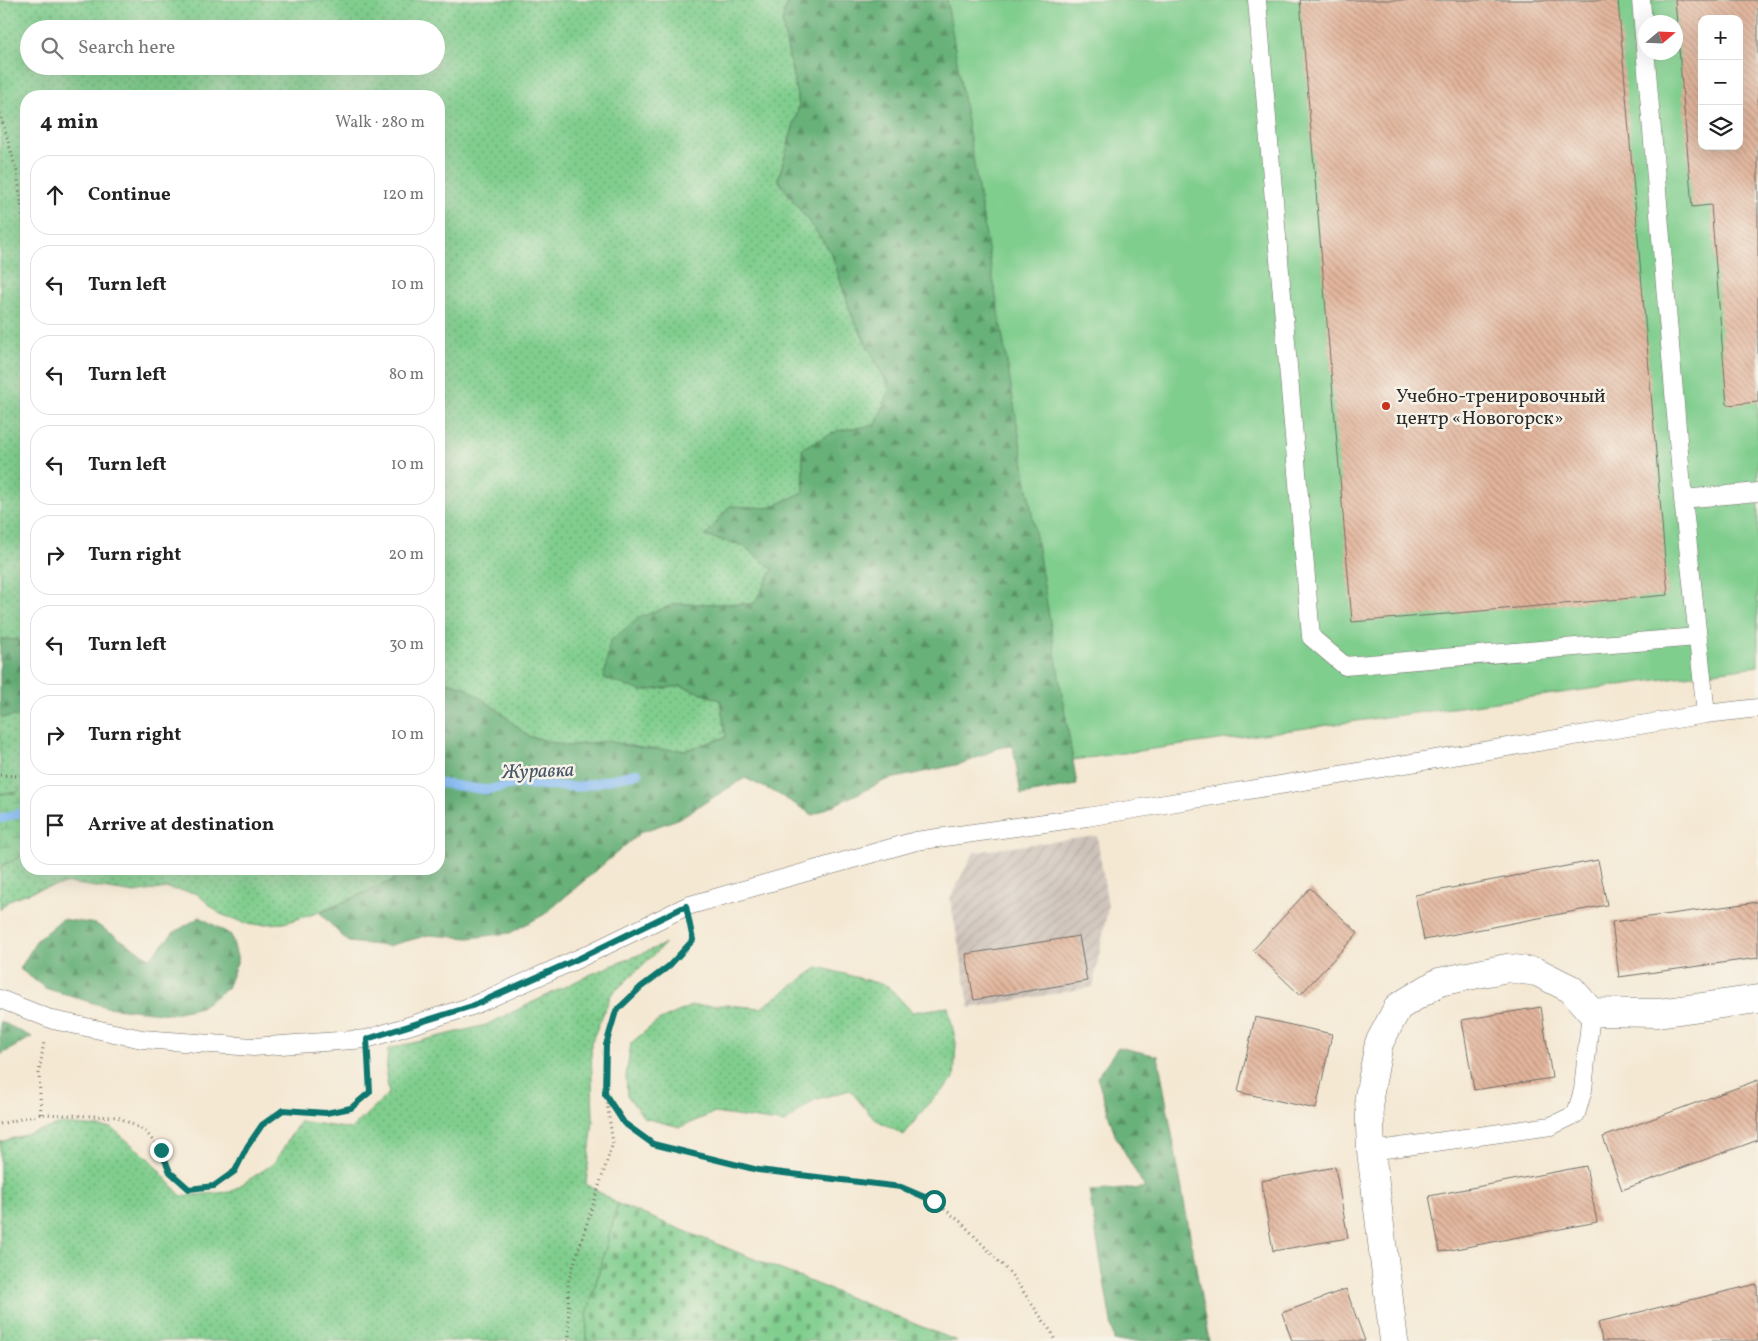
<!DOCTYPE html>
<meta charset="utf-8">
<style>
:root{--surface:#fff;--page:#f6f6f6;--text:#222;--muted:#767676;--line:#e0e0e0}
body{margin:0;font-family:Vollkorn,serif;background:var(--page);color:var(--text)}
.controls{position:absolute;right:15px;top:15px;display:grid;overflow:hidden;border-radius:10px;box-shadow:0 5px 20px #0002}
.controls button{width:45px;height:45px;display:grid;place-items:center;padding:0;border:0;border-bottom:1px solid var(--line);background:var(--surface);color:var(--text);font:25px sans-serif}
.compass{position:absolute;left:1638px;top:15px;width:45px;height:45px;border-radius:50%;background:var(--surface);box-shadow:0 5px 20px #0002;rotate:71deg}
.stop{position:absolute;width:15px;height:15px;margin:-11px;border:4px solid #0f766e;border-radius:50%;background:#fff}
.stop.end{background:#0f766e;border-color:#fff;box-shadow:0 1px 5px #0008}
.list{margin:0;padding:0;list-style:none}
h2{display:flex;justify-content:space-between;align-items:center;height:65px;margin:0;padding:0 20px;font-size:21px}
h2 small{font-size:16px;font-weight:400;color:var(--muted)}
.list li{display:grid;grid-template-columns:32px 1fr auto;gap:15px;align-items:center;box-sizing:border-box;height:80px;margin:0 10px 10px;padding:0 10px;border:1px solid var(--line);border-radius:20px}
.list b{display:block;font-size:19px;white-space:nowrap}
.list em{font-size:16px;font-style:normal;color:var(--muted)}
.icon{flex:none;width:28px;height:28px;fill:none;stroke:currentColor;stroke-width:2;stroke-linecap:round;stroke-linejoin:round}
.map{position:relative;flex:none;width:1758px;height:1341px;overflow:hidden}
.search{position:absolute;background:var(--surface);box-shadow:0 5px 20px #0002;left:20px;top:20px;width:425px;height:55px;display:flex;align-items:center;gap:12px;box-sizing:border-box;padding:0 18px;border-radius:28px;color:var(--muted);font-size:19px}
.panel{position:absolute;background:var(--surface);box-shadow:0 5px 20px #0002;left:20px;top:90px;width:425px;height:785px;border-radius:20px}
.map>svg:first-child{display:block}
</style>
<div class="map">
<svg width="1758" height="1341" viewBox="0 0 1758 1341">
<defs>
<pattern id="industrial-furrows" width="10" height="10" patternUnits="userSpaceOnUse" patternTransform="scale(1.25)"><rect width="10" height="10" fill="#cdc2b9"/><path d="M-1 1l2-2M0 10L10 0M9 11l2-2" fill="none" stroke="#b0a79f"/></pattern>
<pattern id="green-dots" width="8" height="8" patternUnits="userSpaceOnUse" patternTransform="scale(1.25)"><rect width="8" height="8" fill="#80ce8e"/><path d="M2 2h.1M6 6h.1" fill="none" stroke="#69a774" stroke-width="1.8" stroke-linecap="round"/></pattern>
<pattern id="forest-firs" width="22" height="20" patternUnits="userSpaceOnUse" patternTransform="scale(1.25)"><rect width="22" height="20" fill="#68b179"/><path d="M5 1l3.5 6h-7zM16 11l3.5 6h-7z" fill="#569063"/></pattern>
<pattern id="wetland-marsh" width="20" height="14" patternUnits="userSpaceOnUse" patternTransform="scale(1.25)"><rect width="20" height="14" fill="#80ce8e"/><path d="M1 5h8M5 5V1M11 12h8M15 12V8" fill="none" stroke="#69a774"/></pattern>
<pattern id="cemetery-stones" width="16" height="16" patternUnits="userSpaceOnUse" patternTransform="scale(1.25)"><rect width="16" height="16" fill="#80ce8e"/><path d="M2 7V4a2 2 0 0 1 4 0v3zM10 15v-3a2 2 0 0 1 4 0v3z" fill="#69a774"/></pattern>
<pattern id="building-back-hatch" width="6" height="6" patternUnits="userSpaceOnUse" patternTransform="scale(1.25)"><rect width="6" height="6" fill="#e3b59c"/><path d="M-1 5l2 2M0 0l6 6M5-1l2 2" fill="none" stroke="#b8937f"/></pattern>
</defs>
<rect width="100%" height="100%" fill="#f7f3e8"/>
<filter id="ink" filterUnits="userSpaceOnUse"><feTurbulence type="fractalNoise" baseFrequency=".02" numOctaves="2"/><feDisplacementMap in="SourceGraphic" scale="10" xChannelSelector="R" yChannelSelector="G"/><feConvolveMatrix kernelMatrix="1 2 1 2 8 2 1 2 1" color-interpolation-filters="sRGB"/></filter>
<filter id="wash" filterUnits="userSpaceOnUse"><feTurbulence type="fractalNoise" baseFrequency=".0096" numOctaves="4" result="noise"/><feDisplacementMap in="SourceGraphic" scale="20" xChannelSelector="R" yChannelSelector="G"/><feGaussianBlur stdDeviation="1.12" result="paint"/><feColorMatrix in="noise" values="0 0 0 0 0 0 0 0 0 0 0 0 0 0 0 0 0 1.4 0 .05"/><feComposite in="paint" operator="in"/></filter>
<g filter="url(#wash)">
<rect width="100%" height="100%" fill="#f4e8d3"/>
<path fill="url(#industrial-furrows)" d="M1097,836l11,71 -15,80 -123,21 -20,-110 24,-46z"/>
<path fill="url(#green-dots)" stroke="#567c5c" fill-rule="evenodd" d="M0,0h788l-6,22 17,84 -21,74 53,72 21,64 38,73 -14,36 -39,6 -33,61 -35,16 -39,-2 -24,30 36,9 31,24 -19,35h-79l-34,87 40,-5 39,14 6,37 -40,13 -40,-1 -40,-8 -39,5 -39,-10 -29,-25 -34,-24 -26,-7v-584h-413v549l-8,-5 -18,-1zM29,29h407v37h-407z
M26,713v70l-10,10 -16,1v-79l2,2 22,-1z
M26,854v15h380l-15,12 -71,31 -36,11 -33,2 -31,-11 -24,-21 -30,-5 -31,5 -65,-10 -31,6 -30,11 -9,10v-40l3,-5z
M665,944l-54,51 -20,48 2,78 -7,63 32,20 -31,111v26h-587v-199l62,-18 50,4 37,31 32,37 49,-4 43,-28 27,-43 51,8 38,-36 -3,-18 2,-26 98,-24 103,-50z
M819,967l69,19 24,26 36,-5 8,36 -2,36 -27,26 -23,30 -31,-17 -23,-28 -36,10 -29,23 -71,-10 -34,14 -36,-9 -17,-23 -1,-19 5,-33 27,-22 33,-15 36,-1 34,3z"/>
<path fill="url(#forest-firs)" stroke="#4a6e52" d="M788,0h159l130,785 -56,10 -8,-49 -12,1 -36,16 -79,17 -73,35 -33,-20 -35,-17 -67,41 -37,13 -96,82 -35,19 -41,5 -40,-3 -41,11 -40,-4 -28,-29 71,-32 15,-12h33v-189l26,7 34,24 29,25 39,10 40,-5 39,8 40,1 40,-13 -6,-37 -39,-14 -40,5 -37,-13 6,-37 30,-24 35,-13h79l19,-35 -31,-24 -37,-9 25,-30 39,2 35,-16 -2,-44 35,-17 39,-6 14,-36 -38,-73 -21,-64 -53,-72 21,-74 -17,-84z
M0,639l18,1 8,5v68l-2,3 -22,1 -2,-2z
M200,917l31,18 7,25 -11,28 -26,19 -31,7 -64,-7 -61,-19 -25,-19 17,-29 25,-21 34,5 54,34 23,-25z
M0,1021l32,16 -32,18z
M1118,1047l40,9 51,285h-95l-25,-150 56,-3 -30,-53 -18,-58z"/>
<path fill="url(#wetland-marsh)" stroke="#567c5c" d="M26,783v71l-23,11 -3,5v-76l16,-1z"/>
<path fill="url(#cemetery-stones)" stroke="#567c5c" d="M618,1204l339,137h-370v-26z"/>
<path fill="#80ce8e" stroke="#567c5c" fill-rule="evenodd" d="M947,0h811v666l-685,94zM1702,19h37v127h-37zM1646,22h30v30h-30z"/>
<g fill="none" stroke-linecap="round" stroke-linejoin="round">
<path stroke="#86bbf5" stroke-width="9" d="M439,783l47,7 30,-6 62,3 60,-14
M0,819l26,-8"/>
</g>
<g id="blocks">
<path fill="url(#building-back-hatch)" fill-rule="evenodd" d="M1300,0h318l50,595 -316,27z
M1675,0h83v402l-31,3 -16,-200 -19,2zM1702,19h37v127h-37z
M1598,860l9,45 -183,35 -9,-45z
M1310,888l48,45 -58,62 -47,-45z
M1758,902v56l-139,19 -7,-55z
M1079,936l8,45 -113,19 -8,-46z
M1541,1007l11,71 -78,12 -12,-70z
M1255,1017l77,17 -16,75 -78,-17z
M1758,1080v60l-136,50 -19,-53z
M1586,1166l11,56 -157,30 -11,-56z
M1335,1167l13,71 -75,13 -12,-70z
M1757,1284l1,57h-156l-4,-19z
M1346,1289l19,52h-73l-10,-28z"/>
</g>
</g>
<g filter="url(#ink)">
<use href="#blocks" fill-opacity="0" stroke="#716d66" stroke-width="1"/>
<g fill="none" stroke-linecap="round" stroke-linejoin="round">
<defs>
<path id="service" d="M1257,0l54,637 34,29 352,-29
M1641,0l42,499
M1706,714l-23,-215 75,-7
M0,999l53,21 89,19 111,8 114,-8 105,-33 110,-49 105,-51 229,-65 171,-24 619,-103 52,-6
M1371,1151l180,-25 25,-12 7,-24 8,-78"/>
<path id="minor" d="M1394,1341l-23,-190 -2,-54 10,-54 19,-36 41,-25 68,-14 30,4 34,17 20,23 67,1 100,-14"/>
</defs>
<use href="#service" stroke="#716d66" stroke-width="19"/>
<use href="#minor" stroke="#716d66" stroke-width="29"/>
<path stroke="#716d66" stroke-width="3" stroke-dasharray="1 4" stroke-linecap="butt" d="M0,113l17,59 9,69
M0,775l17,1 9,-2
M691,931l2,9 -24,26 -28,21 -25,24 -10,34 -1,49 19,29 29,21 105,25 143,18 33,14 27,21 50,52 41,59 3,8
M41,1114l-2,-40 5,-33
M0,1124l41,-10 77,3 27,14 16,19 9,22 19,17 25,-3 21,-15 12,-24 15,-22 21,-15 43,3 25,-5 19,-16 -2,-30
M569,1341l-1,-59 45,-139 -7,-46"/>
<use href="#service" stroke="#fff" stroke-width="18"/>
<use href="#minor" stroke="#fff" stroke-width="28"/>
</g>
</g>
<g fill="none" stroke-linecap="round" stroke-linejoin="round" filter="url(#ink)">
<path stroke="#0f766e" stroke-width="6" d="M161,1150l9,22 19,17 25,-3 21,-15 12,-24 15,-22 21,-15 43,3 25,-5 19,-16 -3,-53 105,-33 110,-49 104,-51 7,34 -24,26 -28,21 -25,24 -10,34 -1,49 19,29 29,21 105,26 143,17 33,14"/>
</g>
<circle fill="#c8321e" stroke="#f7f3e8" stroke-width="2" cx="1386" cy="406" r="5"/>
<g text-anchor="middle" stroke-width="5" stroke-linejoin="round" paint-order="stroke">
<g font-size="19" fill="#2b2b2b" stroke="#f7f3e8" text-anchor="start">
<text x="1396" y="402">Учебно-тренировочный<tspan x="1396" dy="22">центр «Новогорск»</tspan></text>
</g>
<g font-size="20" font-style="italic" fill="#465668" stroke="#f7f3e8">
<text transform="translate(538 770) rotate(-2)" y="7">Журавка</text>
</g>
</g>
</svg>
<div class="controls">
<button>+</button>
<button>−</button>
<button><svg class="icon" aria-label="layers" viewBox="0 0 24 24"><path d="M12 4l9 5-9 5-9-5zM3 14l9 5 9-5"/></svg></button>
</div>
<svg class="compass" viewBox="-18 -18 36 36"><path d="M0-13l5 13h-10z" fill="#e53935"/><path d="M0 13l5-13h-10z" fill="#767676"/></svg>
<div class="stop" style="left:934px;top:1201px"></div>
<div class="stop end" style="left:161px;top:1150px"></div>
<div class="search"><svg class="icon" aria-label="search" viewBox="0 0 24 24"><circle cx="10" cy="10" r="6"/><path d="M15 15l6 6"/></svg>Search here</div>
<section class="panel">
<h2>4 min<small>Walk · 280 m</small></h2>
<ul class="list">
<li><svg class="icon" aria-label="ahead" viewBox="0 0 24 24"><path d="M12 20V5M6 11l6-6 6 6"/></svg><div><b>Continue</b></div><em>120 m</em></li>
<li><svg class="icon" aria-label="left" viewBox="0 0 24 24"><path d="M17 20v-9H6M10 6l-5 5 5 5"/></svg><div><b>Turn left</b></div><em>10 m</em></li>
<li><svg class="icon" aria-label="left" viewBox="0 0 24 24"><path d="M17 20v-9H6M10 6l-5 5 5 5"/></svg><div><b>Turn left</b></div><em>80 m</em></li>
<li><svg class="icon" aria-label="left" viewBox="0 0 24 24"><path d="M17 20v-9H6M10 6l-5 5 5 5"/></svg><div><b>Turn left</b></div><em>10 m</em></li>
<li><svg class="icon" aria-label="right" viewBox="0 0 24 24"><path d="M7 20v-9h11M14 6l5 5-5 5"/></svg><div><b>Turn right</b></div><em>20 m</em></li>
<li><svg class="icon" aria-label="left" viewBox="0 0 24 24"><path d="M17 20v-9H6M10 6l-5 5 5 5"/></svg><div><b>Turn left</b></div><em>30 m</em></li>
<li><svg class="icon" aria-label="right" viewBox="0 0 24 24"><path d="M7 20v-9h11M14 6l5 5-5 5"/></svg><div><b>Turn right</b></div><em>10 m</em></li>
<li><svg class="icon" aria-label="arrive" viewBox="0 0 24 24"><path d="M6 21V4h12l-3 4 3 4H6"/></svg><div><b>Arrive at destination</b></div></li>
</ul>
</section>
</div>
